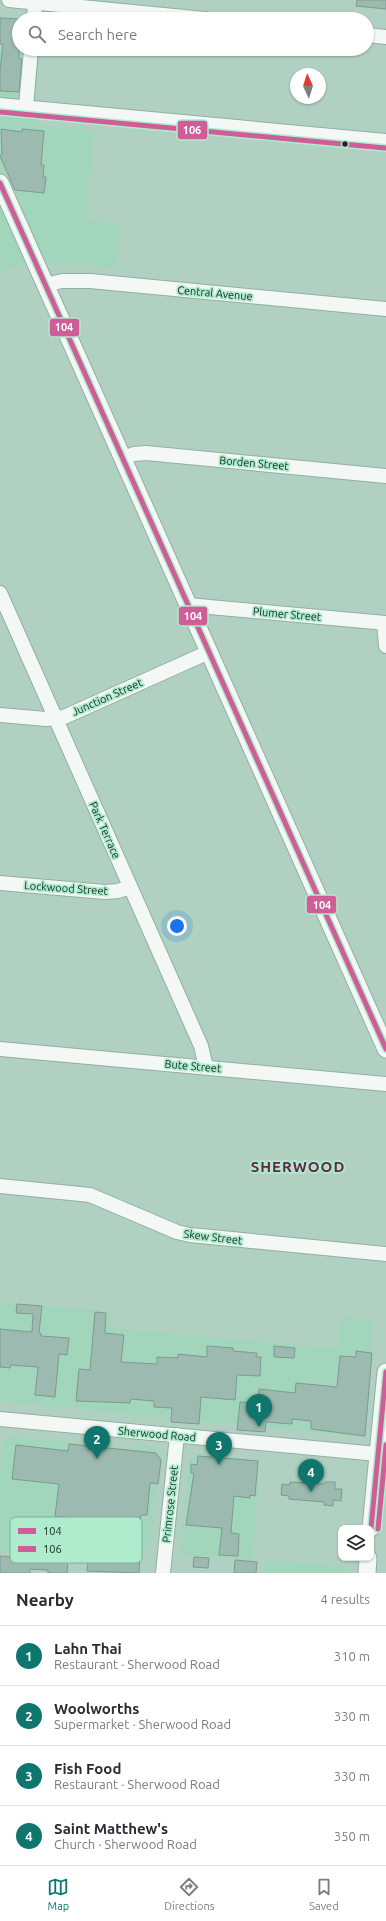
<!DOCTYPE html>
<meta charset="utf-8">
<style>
:root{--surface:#fff;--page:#f2f2f3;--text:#2b2b33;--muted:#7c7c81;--line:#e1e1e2;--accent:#0f766e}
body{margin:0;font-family:Ubuntu,sans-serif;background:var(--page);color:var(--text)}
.controls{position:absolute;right:12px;bottom:12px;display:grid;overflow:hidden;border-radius:8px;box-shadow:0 1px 3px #0004}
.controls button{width:36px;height:36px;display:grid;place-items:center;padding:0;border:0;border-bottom:1px solid var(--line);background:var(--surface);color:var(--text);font:20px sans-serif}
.compass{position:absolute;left:290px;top:68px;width:36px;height:36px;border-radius:50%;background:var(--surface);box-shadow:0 1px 3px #0004;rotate:356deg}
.you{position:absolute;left:177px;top:926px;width:14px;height:14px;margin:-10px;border:3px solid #fff;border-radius:50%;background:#1a73e8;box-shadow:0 0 0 6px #1a73e833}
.badge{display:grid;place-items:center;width:26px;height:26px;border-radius:50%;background:var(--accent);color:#fff;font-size:13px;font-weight:700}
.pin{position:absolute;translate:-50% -33px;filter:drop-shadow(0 1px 2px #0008)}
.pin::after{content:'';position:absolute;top:21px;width:14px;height:12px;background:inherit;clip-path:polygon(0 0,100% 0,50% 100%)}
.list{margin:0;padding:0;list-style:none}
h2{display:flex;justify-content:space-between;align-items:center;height:52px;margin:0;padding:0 16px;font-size:17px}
h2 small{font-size:13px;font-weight:400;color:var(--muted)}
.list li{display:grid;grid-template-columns:26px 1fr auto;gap:12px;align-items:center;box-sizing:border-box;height:60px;padding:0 16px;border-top:1px solid var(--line)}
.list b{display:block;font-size:15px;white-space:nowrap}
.list p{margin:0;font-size:13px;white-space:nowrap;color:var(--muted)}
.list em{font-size:13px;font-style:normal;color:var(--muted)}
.icon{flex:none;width:22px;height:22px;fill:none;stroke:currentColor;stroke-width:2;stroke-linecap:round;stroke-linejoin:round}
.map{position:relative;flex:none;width:386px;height:1573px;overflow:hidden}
.search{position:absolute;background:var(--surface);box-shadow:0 1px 3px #0004;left:12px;right:12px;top:12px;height:44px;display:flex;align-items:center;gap:10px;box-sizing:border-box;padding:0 14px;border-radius:22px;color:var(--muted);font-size:15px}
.sheet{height:292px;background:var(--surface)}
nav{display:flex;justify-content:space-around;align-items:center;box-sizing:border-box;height:56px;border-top:1px solid var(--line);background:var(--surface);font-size:11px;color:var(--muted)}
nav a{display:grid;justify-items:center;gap:2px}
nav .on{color:var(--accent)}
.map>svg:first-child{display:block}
</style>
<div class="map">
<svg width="386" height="1573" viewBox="0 0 386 1573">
<rect width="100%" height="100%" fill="#b0d1c1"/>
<path fill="#a1d5bc" d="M0,16l30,3h-11v30h22l-7,76 60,6 -8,89 34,4 -4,44 -55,-6 -43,3 -18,8z
M0,1302l111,10 -1,16 228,21 3,-32 32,2 -10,115 -2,3 -361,-36z
M11,1437l123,11 8,-2 13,2 6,7 -4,31 -2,5 -5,55 -77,-8 -2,19 -71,-6v-76l3,-33z
M197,1454l63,6 -8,100 -71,-6 8,-92z
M268,1560l82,8 -1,5h-86l1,-12z"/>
<path fill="#9cbab0" stroke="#7d9a91" d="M357,0h29v9l-30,-3z
M0,18l19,1v40h3l-3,33 -19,-1v-21l3,-26h-3z
M1,129l21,3v-3l22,2 -3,34h3l-1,12h3l-2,16 -29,-3 -15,-34 2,-2z
M17,1304l25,2 -3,27h2v3l28,2 -2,17 -8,-1 -4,43 -20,-2 3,-28 -27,-2 -1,3 -10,-1v-38l32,3 1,-18 -17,-1z
M95,1312l11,1 -1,20 19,2 -3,27 36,2v-7l21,1v-4l29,3v-11l26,2v3l24,2 -1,4h5l-1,19 -23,-1 -2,25 -34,-3 -2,27 -28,-2 1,-14 -18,-1v-6l-23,-2 -1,4 -54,-2 3,-32 11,1z
M274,1346l21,2 -1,10 -20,-1z
M356,1351l16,2 -7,83 -54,-7v-8l-19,-2v5l-26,-2 -1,10 -28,-2 3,-28 14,1v-4l4,1 1,-11 36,4 1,-10 41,4 3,-31 16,1z
M69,1444l87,9 5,7 -3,24 -8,-1 -3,32h-6l-1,9 -85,-8 4,-32 -47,-5 4,-34 52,6z
M198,1456l60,5 -3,35 -5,-1v3l-16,-2 -3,37 8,1 -1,22 -19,-1 3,-27 -36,-3 8,-52h-3v-9l6,1z
M290,1482l34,2 1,-2h10v7h7l-1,12 -8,-1v6l-9,-1v-3l-35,-3v-3l-8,-1 1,-11 8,1z
M89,1553l51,4 -1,16 -52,-2z
M0,1556l68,5 -1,12h-19v-3l-18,-1v4h-30z
M194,1557l15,1 -1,10 -15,-1z
M235,1560l22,2 -1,11h-22z"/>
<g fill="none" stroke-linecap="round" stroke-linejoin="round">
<defs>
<path id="minor" d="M9,0l196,19
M34,19l1,-16
M367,35l19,2
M0,105l386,36
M26,107l5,-58
M45,285l17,-4h28l296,28
M123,458l11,-4 12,-1 240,23
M0,593l201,453 5,21
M188,605l198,18
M384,623l2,23
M0,715l46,4 18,-2 145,-65
M0,883l105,9 13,-1 12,-4
M0,1049l386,35
M0,1186l90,9 87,37 13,3 196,19
M0,1419l378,35
M163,1573l14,-138"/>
<path id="major" d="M0,183l386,866
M371,1528l15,-156
M367,1573l1,-15"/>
</defs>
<use href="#minor" stroke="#94aea1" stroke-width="16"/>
<use href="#major" stroke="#94aea1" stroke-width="19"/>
<path stroke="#c0c9c5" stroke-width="2" stroke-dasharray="3 3" stroke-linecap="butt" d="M0,1436l8,-3
M78,1440l10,1
M88,1441l46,4
M156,1446l2,1 4,8
M187,1461l11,-11"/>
<use href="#minor" stroke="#f3f8f6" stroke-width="14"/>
<use href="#major" stroke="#f3f8f6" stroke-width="17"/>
<defs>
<path id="bus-1" d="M0,183l386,866
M371,1528l15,-156"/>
<path id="bus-2" d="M0,112l385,36
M378,1529l8,-84"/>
</defs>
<use href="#bus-1" stroke="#afebcd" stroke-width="8"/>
<use href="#bus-2" stroke="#afebcd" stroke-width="8"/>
<use href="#bus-1" stroke="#cf5d97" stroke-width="5"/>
<use href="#bus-2" stroke="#cf5d97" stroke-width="5"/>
</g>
<circle fill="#132b20" stroke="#afebcd" stroke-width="1.5" cx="345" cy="144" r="3.5"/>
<g text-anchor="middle" stroke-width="3.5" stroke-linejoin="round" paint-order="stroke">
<g font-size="11" fill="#132b20" stroke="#afebcd">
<text transform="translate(215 293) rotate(5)" y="4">Central Avenue</text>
<text transform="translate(254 463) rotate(5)" y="4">Borden Street</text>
<text transform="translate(287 614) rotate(5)" y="4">Plumer Street</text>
<text transform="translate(107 697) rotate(-24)" y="4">Junction Street</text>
<text transform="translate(105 830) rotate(66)" y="4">Park Terrace</text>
<text transform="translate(66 888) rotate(4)" y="4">Lockwood Street</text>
<text transform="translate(193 1066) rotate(5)" y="4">Bute Street</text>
<text transform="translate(213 1237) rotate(7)" y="4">Skew Street</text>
<text transform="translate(157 1434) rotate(5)" y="4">Sherwood Road</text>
<text transform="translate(170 1504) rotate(-84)" y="4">Primrose Street</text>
</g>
<g font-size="15" font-weight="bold" letter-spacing="1" fill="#62264d" stroke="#afebcd">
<text x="298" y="1172">SHERWOOD</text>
</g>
</g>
<rect x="10" y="1517" width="132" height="46" rx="6" fill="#afebcd" stroke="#80b199" stroke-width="1"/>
<rect x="18" y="1528" width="18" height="6" fill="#cf5d97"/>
<rect x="18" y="1546" width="18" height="6" fill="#cf5d97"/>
<g font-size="11" fill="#132b20">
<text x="43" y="1535">104</text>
<text x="43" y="1553">106</text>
</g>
<g stroke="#afebcd" stroke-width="1.5">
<rect x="177" y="120" width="31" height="20" rx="4" fill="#cf5d97"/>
<rect x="49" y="318" width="31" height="19" rx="4" fill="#cf5d97"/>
<rect x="178" y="606" width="30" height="20" rx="4" fill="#cf5d97"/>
<rect x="306" y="895" width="31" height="19" rx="4" fill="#cf5d97"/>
</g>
<g font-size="11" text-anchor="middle" font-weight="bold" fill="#fff">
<text x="192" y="134">106</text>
<text x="64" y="331">104</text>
<text x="193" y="620">104</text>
<text x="322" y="909">104</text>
</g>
</svg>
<div class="controls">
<button><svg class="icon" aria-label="layers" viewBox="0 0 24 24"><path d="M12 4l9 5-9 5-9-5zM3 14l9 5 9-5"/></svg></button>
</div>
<svg class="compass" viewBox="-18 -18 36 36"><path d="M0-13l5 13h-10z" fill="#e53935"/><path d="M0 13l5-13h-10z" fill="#7c7c81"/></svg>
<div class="you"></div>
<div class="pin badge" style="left:259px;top:1427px">1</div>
<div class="pin badge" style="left:97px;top:1459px">2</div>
<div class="pin badge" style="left:219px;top:1465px">3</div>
<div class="pin badge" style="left:311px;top:1492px">4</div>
<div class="search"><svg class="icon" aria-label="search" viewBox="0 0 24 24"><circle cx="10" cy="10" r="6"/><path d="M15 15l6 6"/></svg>Search here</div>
</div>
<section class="sheet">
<h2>Nearby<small>4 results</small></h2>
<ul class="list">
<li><span class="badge">1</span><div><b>Lahn Thai</b><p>Restaurant · Sherwood Road</p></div><em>310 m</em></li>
<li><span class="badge">2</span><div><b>Woolworths</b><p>Supermarket · Sherwood Road</p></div><em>330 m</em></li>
<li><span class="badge">3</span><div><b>Fish Food</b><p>Restaurant · Sherwood Road</p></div><em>330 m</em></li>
<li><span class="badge">4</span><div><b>Saint Matthew's</b><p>Church · Sherwood Road</p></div><em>350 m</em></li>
</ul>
</section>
<nav>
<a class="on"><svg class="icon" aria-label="map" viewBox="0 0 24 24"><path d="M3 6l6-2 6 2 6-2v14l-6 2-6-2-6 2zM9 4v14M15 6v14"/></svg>Map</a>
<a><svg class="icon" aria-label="directions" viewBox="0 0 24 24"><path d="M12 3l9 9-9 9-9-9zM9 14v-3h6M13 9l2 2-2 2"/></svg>Directions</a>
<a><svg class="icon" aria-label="saved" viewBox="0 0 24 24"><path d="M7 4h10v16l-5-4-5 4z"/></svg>Saved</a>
</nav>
